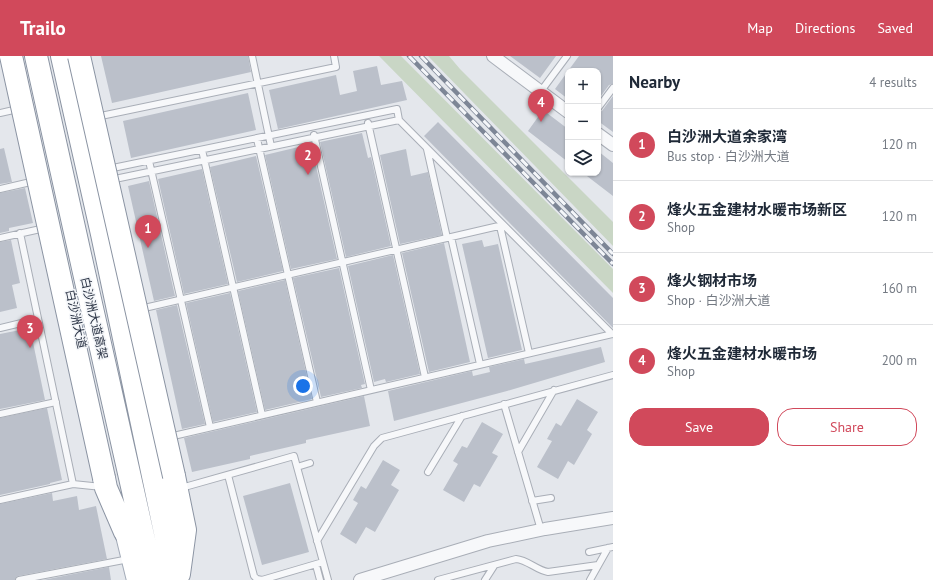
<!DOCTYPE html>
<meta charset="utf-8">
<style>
:root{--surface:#fff;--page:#f2f2f3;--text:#1f2937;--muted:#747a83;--line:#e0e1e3;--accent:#d1495b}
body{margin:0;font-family:"PT Sans","Noto Sans SC",sans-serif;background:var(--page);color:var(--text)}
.controls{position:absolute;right:12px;top:12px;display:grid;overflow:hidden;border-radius:8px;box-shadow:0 1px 3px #0004}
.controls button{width:36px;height:36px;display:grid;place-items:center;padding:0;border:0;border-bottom:1px solid var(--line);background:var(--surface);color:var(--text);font:20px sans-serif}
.you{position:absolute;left:303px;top:330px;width:14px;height:14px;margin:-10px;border:3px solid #fff;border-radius:50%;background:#1a73e8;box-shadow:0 0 0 6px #1a73e833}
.badge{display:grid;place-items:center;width:26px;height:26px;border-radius:50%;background:var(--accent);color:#fff;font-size:13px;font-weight:700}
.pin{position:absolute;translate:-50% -33px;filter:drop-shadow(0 1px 2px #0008)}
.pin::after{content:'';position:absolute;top:21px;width:14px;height:12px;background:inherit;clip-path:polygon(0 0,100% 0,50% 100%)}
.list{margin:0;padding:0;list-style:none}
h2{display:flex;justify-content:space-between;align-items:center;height:52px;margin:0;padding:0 16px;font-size:17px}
h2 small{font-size:13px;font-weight:400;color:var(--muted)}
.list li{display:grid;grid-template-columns:26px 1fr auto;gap:12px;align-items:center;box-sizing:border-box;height:72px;padding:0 16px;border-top:1px solid var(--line)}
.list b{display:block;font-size:15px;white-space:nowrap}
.list p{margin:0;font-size:13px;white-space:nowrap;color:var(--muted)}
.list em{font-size:13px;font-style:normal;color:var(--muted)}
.actions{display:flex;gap:8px;padding:12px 16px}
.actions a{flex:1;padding:9px 0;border:1px solid var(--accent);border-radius:16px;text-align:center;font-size:14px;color:var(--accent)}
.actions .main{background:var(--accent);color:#fff}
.icon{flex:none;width:22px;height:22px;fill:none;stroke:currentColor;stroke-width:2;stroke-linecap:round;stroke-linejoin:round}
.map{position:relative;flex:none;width:613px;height:524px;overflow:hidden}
header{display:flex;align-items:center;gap:24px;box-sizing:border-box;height:56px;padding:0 20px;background:var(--accent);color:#fff}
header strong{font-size:19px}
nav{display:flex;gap:22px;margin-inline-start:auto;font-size:14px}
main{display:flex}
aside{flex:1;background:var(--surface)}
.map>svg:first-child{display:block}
</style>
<header>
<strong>Trailo</strong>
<nav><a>Map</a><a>Directions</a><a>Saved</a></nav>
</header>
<main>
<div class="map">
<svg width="613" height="524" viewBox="0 0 613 524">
<rect width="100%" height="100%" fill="#e4e7ec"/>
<path fill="#c9d6c5" d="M379,0h22l212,213v24z
M428,0h21l11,13 153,153v24z"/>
<path fill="#bbc0ca" d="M101,0h147l3,16 -139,31z
M510,0h46l-16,22z
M579,0h34v28l-4,1 -11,15v-29h-30z
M377,10l4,19 21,-4 5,19 -129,29 -9,-39 67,-15 4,20 17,-4 -4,-20z
M568,15v28l-13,-10z
M248,37l8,37 -125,28 -8,-37z
M613,40v36l-15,-11v-9l4,-1z
M543,54l25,19v33l-40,-31z
M438,66l175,176v30l-189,-192z
M362,77l6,25 3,-1 20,89 -45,11 -26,-115z
M311,88l26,115 -46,10 -26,-114z
M4,92l8,34 -12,2v-35z
M406,93l5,27 17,-4 14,63 -42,9 -20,-89z
M598,95l15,12v33l-30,-23h15z
M256,100l27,115 -46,11 -27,-115z
M202,113l26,115 -44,10 -26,-115z
M149,125l26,115 -21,5 -26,-115z
M25,132l8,35 -24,5v3l-9,2v-40z
M11,184l9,43 -8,2 5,23 -17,4v-70z
M482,184l2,7 14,-3 24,106 -34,8 -26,-114z
M444,187l26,119 -41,10 -27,-119z
M393,199l27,119 -34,8 -1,-3 -11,3 -26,-116z
M339,212l26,116 -4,1 1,3 -41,9 -28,-119z
M285,224l27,119 -47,11 -27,-119z
M230,237l27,119 -44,10 -27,-119z
M177,249l28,119 -23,5 -26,-119z
M30,272l15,72 -45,9v-75z
M601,291l4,15 -98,29 -113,30 -6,-30 84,-20 1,5 17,-4 -1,-5 35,-8 1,5z
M364,340l6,30 -64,14v3l-56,13v3l-58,13 -8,-34z
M577,343l21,13 -11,18 5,4 -18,31 -6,-4 -10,18 -21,-12 15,-26 -5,-2 9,-16 5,3z
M47,352l15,72 -12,3v1l-50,11v-77z
M482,366l21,12 -11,19 6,3 -18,31 -6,-3 -10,18 -21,-12 15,-26 -5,-3 9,-15 5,2z
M383,404l17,10 -9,15 8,5 -24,42 -9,-5 -10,17 -16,-10 18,-31 -5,-3 8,-14 5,3z
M290,427l19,69 -47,13 -19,-69z
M52,437l1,8 24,-5 2,14 17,-4 11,53 -89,17 -2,1 -1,3h-15v-76z
M109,511l2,13h-68z"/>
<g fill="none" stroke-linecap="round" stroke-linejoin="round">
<defs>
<path id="lane" d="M252,0l19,90
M541,35l26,-35
M598,52l15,-20
M0,57l18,-4
M96,61l240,-50 -2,-11
M399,64l213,214
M368,67l57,254
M314,79l57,255
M257,83l60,263
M427,93l20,89
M202,94l60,265
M149,105l61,266
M108,113l289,-60 2,11 -289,60
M0,133l35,-8
M500,170l29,127
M20,177l53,251
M451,181l29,127
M0,182l45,-10
M140,253l363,-84
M0,272l38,-9
M504,348l37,126
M0,358l56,-12
M169,381l444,-103
M518,396l36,-62
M297,411l13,-4
M428,416l34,-56
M228,419l26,101 3,3 5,1 61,-18
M181,432l113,-32 34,124
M0,444l73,-16 29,3
M532,445l19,-3
M317,485l57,-95 8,-8 231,-63
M589,496l24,-5
M316,509l4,15
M19,524l110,-21
M438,524l78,-21c12,1 20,11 32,13l50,-7
M485,524l9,-14
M590,524l18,-32"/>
<path id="street" d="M493,0l75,56
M598,78l15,11
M360,524l128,-39 57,-12 68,-11"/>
<path id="primary" d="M121,459l16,65"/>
<path id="highway" d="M36,0l47,212 70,312
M62,0l40,178 73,346
M174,420l11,54 -6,44
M104,422l2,10 19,44"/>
</defs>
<use href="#lane" stroke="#a9aeb7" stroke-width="8"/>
<use href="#street" stroke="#a9aeb7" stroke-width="14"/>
<use href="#primary" stroke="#a3abb8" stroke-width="22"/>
<use href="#highway" stroke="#8b94a3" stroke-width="24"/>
<use href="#lane" stroke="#f7f8fa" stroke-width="6"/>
<use href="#street" stroke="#f7f8fa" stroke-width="12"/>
<use href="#primary" stroke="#fff" stroke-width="20"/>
<use href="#highway" stroke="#fff" stroke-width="22"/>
<defs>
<path id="rail" d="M409,0l204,208
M421,0l192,198"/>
</defs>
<use href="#rail" stroke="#7d8696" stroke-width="4.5"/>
<use href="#rail" stroke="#f4f6f9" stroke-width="3" stroke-dasharray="9" stroke-linecap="butt"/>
<defs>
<path id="highway-bridge" d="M11,0l93,422
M79,0l95,420"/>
</defs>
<use href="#highway-bridge" stroke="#8b94a3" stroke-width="24" stroke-linecap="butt"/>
<use href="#highway-bridge" stroke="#fff" stroke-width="22"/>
</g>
<g text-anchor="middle" stroke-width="3" stroke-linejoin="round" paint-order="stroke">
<g font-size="12" fill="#2b3445" stroke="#f4f6f9">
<text transform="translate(94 262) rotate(77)" y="4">白沙洲大道高架</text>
<text transform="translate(76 263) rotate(78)" y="4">白沙洲大道</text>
</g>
</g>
</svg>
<div class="controls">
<button>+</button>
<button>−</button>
<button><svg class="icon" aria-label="layers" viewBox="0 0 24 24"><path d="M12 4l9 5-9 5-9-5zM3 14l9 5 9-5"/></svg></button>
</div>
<div class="you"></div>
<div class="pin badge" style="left:148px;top:192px">1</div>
<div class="pin badge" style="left:308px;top:119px">2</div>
<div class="pin badge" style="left:30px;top:292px">3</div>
<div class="pin badge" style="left:541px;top:66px">4</div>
</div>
<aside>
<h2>Nearby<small>4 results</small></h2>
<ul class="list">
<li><span class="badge">1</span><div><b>白沙洲大道余家湾</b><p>Bus stop · 白沙洲大道</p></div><em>120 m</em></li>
<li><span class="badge">2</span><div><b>烽火五金建材水暖市场新区</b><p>Shop</p></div><em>120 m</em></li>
<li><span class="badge">3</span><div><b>烽火钢材市场</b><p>Shop · 白沙洲大道</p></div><em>160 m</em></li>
<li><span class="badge">4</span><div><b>烽火五金建材水暖市场</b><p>Shop</p></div><em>200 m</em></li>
</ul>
<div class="actions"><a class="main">Save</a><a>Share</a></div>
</aside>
</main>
